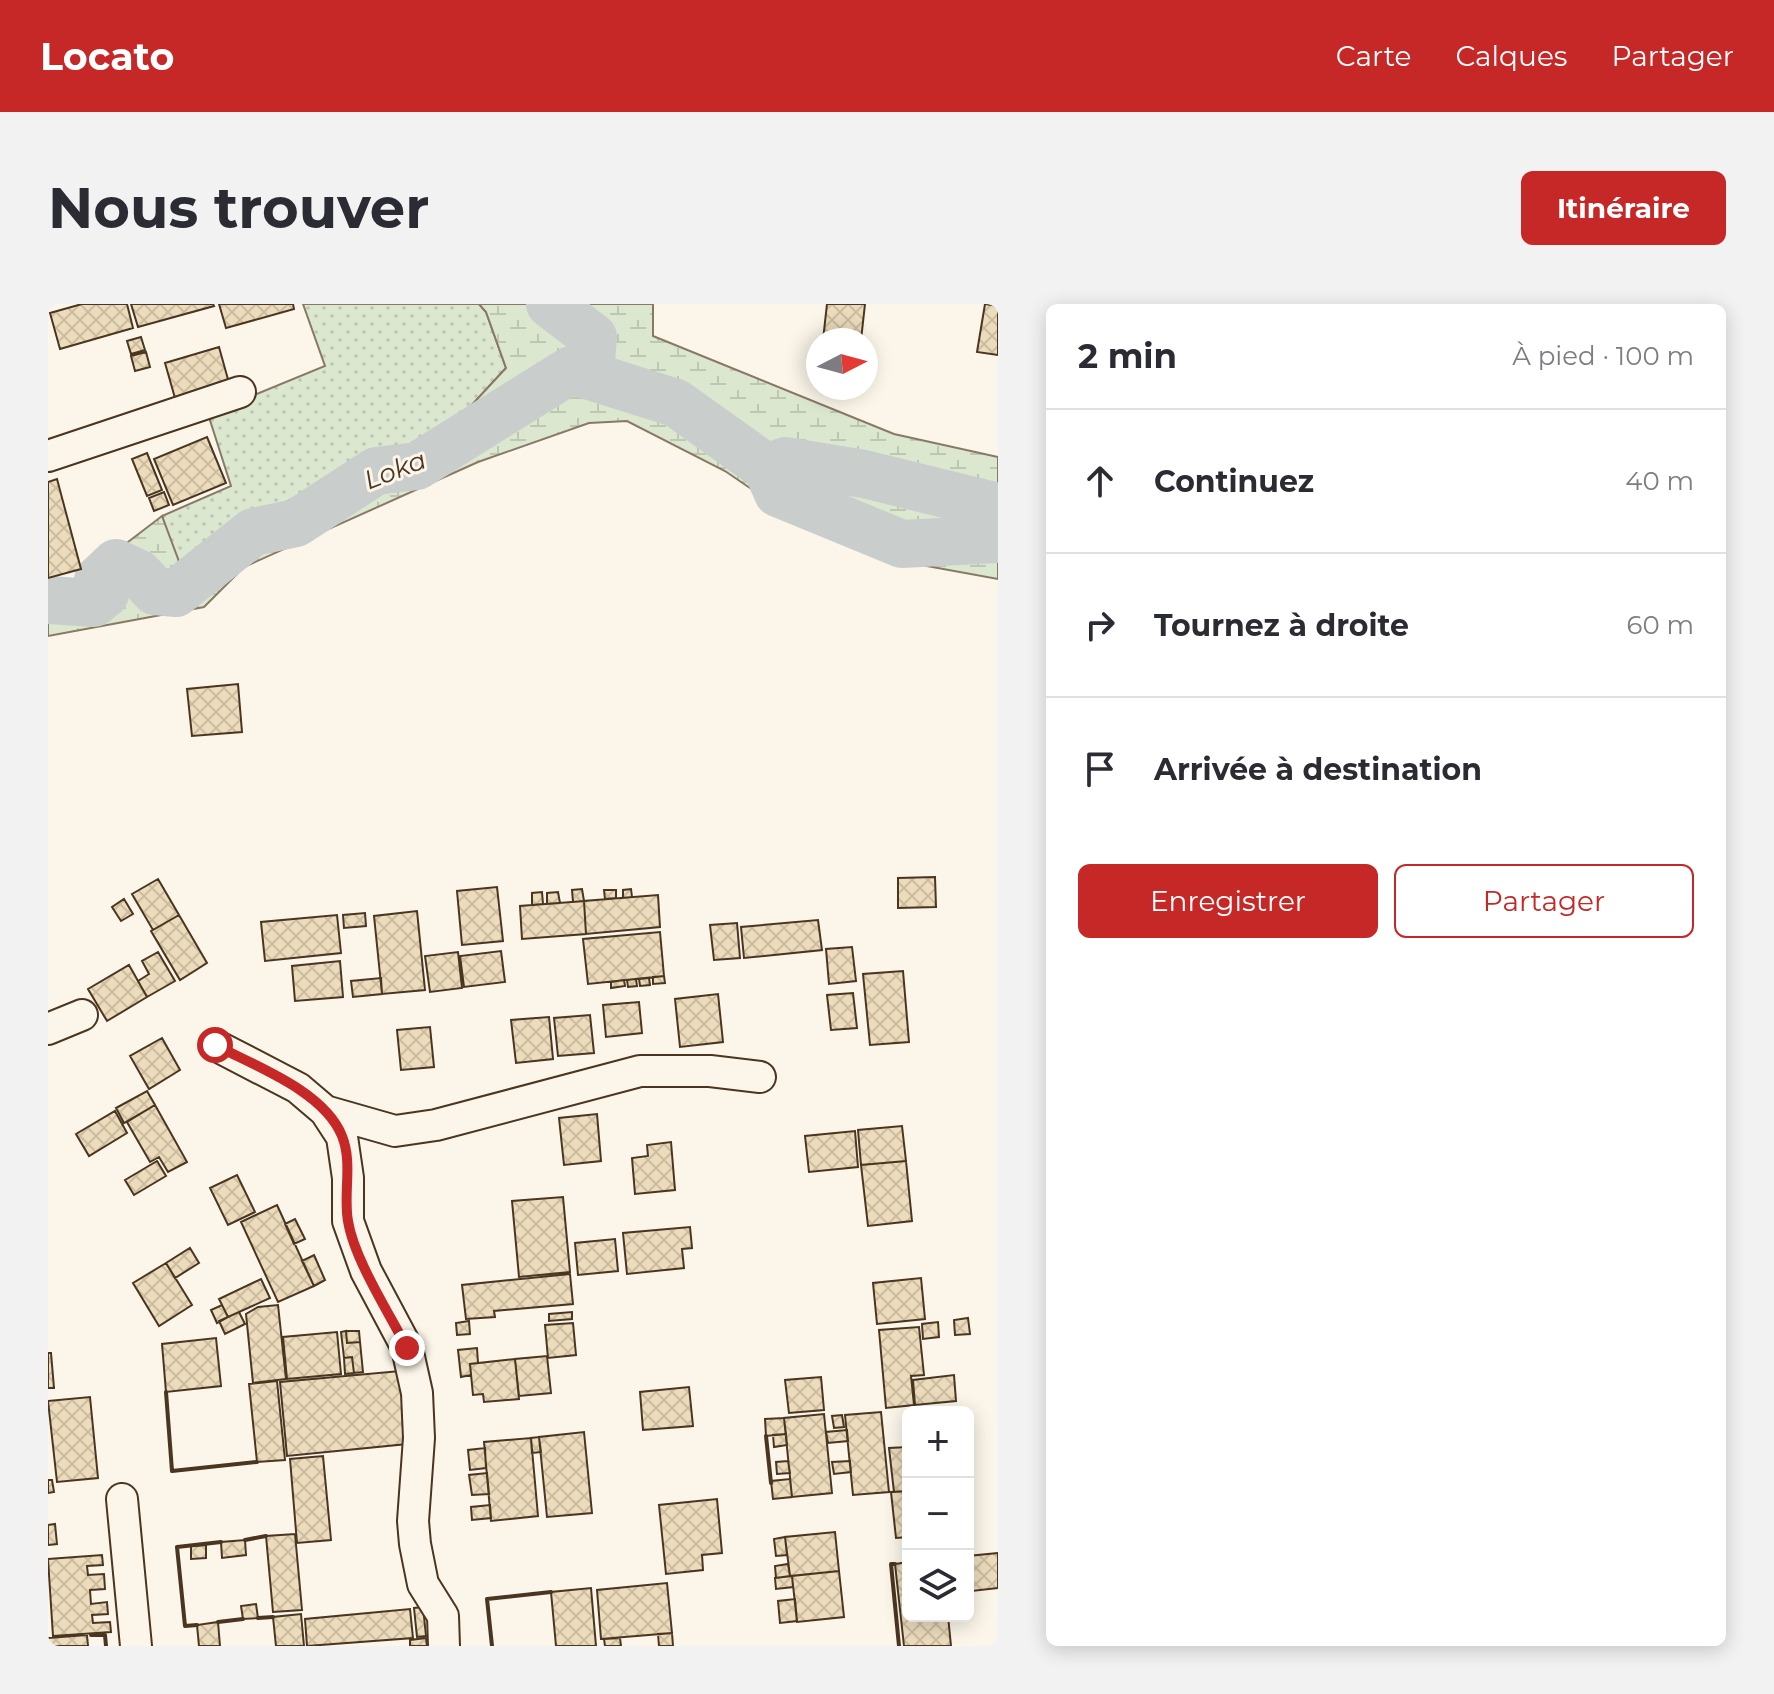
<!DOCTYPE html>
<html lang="fr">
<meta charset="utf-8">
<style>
:root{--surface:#fff;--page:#f2f2f3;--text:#2b2b33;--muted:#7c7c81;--line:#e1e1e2;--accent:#c62828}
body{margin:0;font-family:Montserrat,sans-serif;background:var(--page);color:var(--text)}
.controls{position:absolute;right:24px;bottom:24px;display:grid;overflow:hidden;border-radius:12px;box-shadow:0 4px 20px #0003}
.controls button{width:72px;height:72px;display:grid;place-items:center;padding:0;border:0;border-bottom:2px solid var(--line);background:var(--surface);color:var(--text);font:40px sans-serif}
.compass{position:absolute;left:758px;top:24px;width:72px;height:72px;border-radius:50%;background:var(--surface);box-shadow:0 4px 20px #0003;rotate:84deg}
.stop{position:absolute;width:24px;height:24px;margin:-18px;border:6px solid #c62828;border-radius:50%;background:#fff}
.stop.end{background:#c62828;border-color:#fff;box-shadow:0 2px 8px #0008}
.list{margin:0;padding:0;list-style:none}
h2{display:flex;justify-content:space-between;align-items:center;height:104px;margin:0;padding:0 32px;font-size:34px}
h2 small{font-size:26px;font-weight:400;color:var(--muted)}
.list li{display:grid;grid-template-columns:52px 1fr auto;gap:24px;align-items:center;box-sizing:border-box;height:144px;padding:0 32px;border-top:2px solid var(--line)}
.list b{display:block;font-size:30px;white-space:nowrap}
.list em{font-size:26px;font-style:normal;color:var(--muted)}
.actions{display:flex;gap:16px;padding:24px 32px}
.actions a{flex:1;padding:18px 0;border:2px solid var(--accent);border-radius:12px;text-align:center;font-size:28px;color:var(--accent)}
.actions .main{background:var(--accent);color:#fff}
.icon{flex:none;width:44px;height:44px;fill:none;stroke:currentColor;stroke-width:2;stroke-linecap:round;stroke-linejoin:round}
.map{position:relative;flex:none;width:950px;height:1342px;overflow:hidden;border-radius:12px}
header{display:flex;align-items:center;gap:48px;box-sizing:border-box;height:112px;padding:0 40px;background:var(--accent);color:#fff}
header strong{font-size:38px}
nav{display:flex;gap:44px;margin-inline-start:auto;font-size:28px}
.intro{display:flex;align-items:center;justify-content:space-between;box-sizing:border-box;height:192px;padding:0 48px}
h1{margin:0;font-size:56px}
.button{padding:20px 36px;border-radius:12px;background:var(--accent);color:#fff;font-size:28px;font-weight:700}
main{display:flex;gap:48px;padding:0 48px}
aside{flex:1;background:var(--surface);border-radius:12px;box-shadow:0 4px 20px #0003}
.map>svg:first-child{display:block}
</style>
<header>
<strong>Locato</strong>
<nav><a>Carte</a><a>Calques</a><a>Partager</a></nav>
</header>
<div class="intro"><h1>Nous trouver</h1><a class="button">Itinéraire</a></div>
<main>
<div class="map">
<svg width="950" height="1342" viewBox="0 0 950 1342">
<defs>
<pattern id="grass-dots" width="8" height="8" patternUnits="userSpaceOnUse" patternTransform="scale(2)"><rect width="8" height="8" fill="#dce7d0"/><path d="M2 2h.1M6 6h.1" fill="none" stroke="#bec7b2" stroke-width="1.8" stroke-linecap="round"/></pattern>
<pattern id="wetland-marsh" width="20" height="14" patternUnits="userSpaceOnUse" patternTransform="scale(2)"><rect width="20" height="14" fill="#dce7d0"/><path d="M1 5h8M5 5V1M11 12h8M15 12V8" fill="none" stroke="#bec7b2"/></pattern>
<pattern id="building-cross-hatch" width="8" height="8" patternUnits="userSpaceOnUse" patternTransform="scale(2)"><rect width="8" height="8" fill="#ecdcbc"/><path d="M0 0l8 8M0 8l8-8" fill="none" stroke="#ccbda1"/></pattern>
</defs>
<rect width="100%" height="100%" fill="#fbf6e9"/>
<path fill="url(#grass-dots)" stroke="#887966" stroke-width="2" d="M255,0h176l7,8 20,56 -60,65 -86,30 -106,56 -75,45 -17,-48 69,-30 -23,-72 117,-48z"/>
<path fill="url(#wetland-marsh)" stroke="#887966" stroke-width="2" d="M431,0h174v32l241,98 104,23v122l-104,-19 -84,-31 -85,-58 -98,-50 -38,2 -111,39 -234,105 -40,40 -156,29v-49l25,-3 89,-68 18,48 74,-45 106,-56 86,-30 60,-65 -20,-56z"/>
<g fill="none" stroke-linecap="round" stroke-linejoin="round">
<path stroke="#c9cecd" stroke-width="48" d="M502,0l43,33 -3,39
M719,164l18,-7 79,13 134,33
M0,296l46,3 11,-9 -7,-14 18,-17 23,11 16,17 21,2 77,-61 43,-9 80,-52 41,-5 154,-96 105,33 91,65 11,25 124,51 96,-5"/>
</g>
<path fill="url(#building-cross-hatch)" stroke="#4a3520" stroke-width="2" d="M34,0h45l6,24 -73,21 -10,-36z
M83,0h82l1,2 -76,21z
M171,0h74l1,5 -68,19z
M779,0h38l-4,36h-38z
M937,0l13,2v49l-21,-3z
M93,33l4,13 -14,4 -4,-13z
M171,43l10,36 -54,15 -10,-35z
M98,48l4,15 -15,4 -4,-15z
M159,133l19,46 -53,22 -19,-46z
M99,149l15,37 -15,6 -15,-37z
M9,175l24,90 -33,9v-96z
M116,188l5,13 -15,6 -5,-13z
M190,380l4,48 -50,4 -5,-47z
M887,573l1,30 -38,1v-30z
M110,575l21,36 -26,15 -21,-36z
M449,583l6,54 -41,4 -5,-54z
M534,585l2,12 -11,1 -1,-12z
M583,585l1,8 -9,1v-8z
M556,586h12v8l-11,1z
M494,588l1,12 -11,1v-12z
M510,588l2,11 -13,1v-11z
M610,591l2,32 -74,7 -2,-33z
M76,595l9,15 -12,7 -9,-14z
M536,597l2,33 -64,5 -2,-33z
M369,607l8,79 -43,4 -8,-78z
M317,609l1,13 -22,2 -1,-13z
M131,611l28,48 -27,17 -29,-49z
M289,611l4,38 -76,8 -4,-39z
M770,616l4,30 -78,8 -3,-31z
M689,619l3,35 -26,2 -4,-35z
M612,628l4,44 -76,8 -5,-45z
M804,643l4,34 -27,3 -3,-35z
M453,647l4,31 -41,5 -4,-31z
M110,648l17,29 -28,16 -9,-16 11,-7 -7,-13z
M410,648l4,36 -32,4 -5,-36z
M292,657l3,36 -48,4 -3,-35z
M81,661l18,32 -40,24 -19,-32z
M855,667l6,71 -39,3 -7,-71z
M616,672l1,7 -12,1v-7z
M333,674l1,16 -29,3 -2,-16z
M601,674l1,7 -10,1 -1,-7z
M588,675l1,7 -9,1 -1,-7z
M576,676l1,6 -14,2v-6z
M805,689l4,35 -26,2 -4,-35z
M670,690l5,48 -43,5 -5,-48z
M591,698l3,31 -36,4 -3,-32z
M542,711l4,38 -36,3 -4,-38z
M501,713l4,42 -37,4 -5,-43z
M382,723l4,40 -33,3 -4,-40z
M114,734l18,32 -31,19 -19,-33z
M99,787l8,14 -31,18 -8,-15z
M107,801l32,57 -19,10 -9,-15 -9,5 -23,-40z
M67,807l12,22 -38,23 -13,-22z
M549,810l4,47 -37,4 -5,-47z
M854,822l4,35 -45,4 -3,-35z
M807,827l3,36 -49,5 -4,-36z
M623,838l4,48 -40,4 -3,-36 16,-2 -1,-11z
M109,857l9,15 -32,19 -9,-15z
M858,857l6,60 -44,5 -7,-61z
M189,871l18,37 -27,13 -18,-37z
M515,893l7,75 -51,5 -7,-76z
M229,901l37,81 -36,16 -37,-80z
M247,915l10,20 -11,5 -9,-20z
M642,923l2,21 -10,1 2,19 -57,6 -4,-41z
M567,935l3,32 -40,4 -3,-32z
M142,944l9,15 -24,15 -9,-15z
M266,951l11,25 -11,6 -12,-25z
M118,959l26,42 -33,21 -26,-43z
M522,970l3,30 -79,7 1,6 -29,2 -4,-34z
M873,974l4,41 -48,5 -4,-41z
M213,975l9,19 -42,19 -9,-18z
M174,1001l6,12 -11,6 -6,-13z
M230,1001l8,74 -33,4 -7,-69 12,-7z
M191,1008l6,12 -20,10 -6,-13z
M524,1008v7l-23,2v-7z
M920,1014l2,16 -15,1 -1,-15z
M421,1017l1,13 -13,1 -1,-12z
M890,1018l1,15 -16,2 -1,-15z
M525,1019l3,32 -28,3 -3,-33z
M871,1023l5,48 -13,1 3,29 -28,3 -7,-78z
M298,1027l1,12 13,-1 3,30 -9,1 -2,-16 -8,1 -3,-26z
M298,1027h13l1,11 -13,1z
M289,1028l4,42 -54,5 -4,-42z
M168,1034l5,48 -55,6 -4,-48z
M429,1044l1,15 -8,1 1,11 -10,2 -3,-27z
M0,1049h3l3,35h-6z
M499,1052l4,37 -32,3 -4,-37z
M304,1053l2,16 -9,1 -1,-16z
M467,1055l4,40 -35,3 -1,-8 -10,1 -3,-31z
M352,1067l7,73 -120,12 -7,-74z
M906,1071l2,26 -41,4 -2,-25z
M773,1073l3,33 -35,3 -4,-33z
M229,1077l8,79 -28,2 -8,-78z
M641,1083l4,39 -50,4 -3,-38z
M42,1093l8,81 -41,4 -9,-81z
M833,1108l8,80 -36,3 -8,-80z
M776,1110l8,79 -40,4 -8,-79z
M794,1111l2,12 -10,1 -2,-12z
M736,1114l2,16 -20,2 -1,-17z
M799,1126l1,11 -20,2 -2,-11z
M536,1128l8,81 -45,4 -8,-80z
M738,1130l1,11 -13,2 -1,-12z
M491,1133l2,15 -9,1 -1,-15z
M483,1134l7,78 -47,5 -7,-79z
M860,1143v44l-14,1 -5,-44z
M437,1144l1,20 -16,2 -2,-20z
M275,1152l8,84 -34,3 -7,-84z
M740,1157l2,12 -13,1 -1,-12z
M802,1157l1,11 -17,2 -2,-12z
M439,1169l2,21 -17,1 -3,-20z
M742,1175l2,18 -19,2 -2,-18z
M0,1176h4l2,12 -6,1z
M860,1187v46l-12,1 -5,-46z
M669,1195l5,54 -20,2 1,15 -37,4 -7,-69z
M442,1201l1,13 -19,2 -1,-13z
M7,1220l2,20 -9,1v-20z
M787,1228l4,39 -49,5 -5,-39z
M247,1230l7,76 -29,2 -7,-76z
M737,1233l2,18 -11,1 -2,-17z
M197,1236l1,15 -24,3 -1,-16z
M158,1241v13l-15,1v-13z
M950,1249v35l-26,3 -4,-35z
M54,1251l1,10 -16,1 1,9 16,-1 1,15 -15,1 1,14 16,-2 1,12 -16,1 1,8 17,-1 1,10 -58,4 -5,-77z
M860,1258v54h40l3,30h-47l-9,-82z
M740,1260l2,12 -14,2 -1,-12z
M791,1267l5,46 -47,5 -5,-46z
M744,1272l1,11 -17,2 -1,-11z
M619,1279l5,50 -71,6 -4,-49z
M543,1284l5,58h-40l-5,-54z
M747,1295l2,22 -17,2 -2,-22z
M208,1300l2,14 -15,1 -2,-13z
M375,1303l3,29 -9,1 -3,-29z
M362,1305l3,29 -106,8 -2,-27z
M253,1310l3,32h-28l-3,-29z
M170,1318l2,24h-21l-2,-21z
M624,1329l1,13h-14l-1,-12z
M39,1331l1,11h-40v-8z
M378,1334l1,8h-17v-6z
M572,1334l1,8h-16l-1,-7z"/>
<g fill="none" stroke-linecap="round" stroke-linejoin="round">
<defs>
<path id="minor" d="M0,152l192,-64
M0,725l34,-14
M167,741l83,43 27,23 17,26 6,41v43l18,50 41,77 10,45 2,45 -6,83 2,23 8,40 20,32 1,30
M277,807l70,20 41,-6 204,-54h70l50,6
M74,1195l14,147"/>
</defs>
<use href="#minor" stroke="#4a3520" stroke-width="34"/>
<use href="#minor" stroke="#fbf6e9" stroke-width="30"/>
<path stroke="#4a3520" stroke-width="4" d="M118,1088l6,79 85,-9
M718,1132l5,47
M197,1236l21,-4
M847,1260h-4l8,82
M210,1314l15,-1
M170,1318l25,-3
M149,1321l-12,1 -8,-79 44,-5
M43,1331h14l1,11
M444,1342l-5,-47 64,-7"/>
</g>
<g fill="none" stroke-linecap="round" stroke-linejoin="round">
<path stroke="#c62828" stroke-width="10" d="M167,741c40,21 109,46 127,91 11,27 1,58 6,85 6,38 41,92 59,127"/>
</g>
<g text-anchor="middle" stroke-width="6" stroke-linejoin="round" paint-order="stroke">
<g font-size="26" font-style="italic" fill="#4a3520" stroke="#fbf6e9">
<text transform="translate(347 166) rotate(-21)" y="9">Loka</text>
</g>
</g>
</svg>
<div class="controls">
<button>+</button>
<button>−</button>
<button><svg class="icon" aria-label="layers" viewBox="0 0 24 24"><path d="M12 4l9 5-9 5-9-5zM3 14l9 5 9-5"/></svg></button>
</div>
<svg class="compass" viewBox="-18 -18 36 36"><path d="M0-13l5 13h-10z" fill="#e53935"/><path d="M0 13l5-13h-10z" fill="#7c7c81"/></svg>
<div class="stop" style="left:167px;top:741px"></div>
<div class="stop end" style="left:359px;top:1044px"></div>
</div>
<aside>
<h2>2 min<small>À pied · 100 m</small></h2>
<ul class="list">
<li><svg class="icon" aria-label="ahead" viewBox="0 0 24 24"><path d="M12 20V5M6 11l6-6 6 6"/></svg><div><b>Continuez</b></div><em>40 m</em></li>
<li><svg class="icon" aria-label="right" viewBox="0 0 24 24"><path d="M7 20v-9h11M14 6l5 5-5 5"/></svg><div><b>Tournez à droite</b></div><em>60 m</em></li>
<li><svg class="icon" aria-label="arrive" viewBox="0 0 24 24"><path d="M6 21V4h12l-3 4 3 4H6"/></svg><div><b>Arrivée à destination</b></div></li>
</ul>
<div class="actions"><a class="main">Enregistrer</a><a>Partager</a></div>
</aside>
</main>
